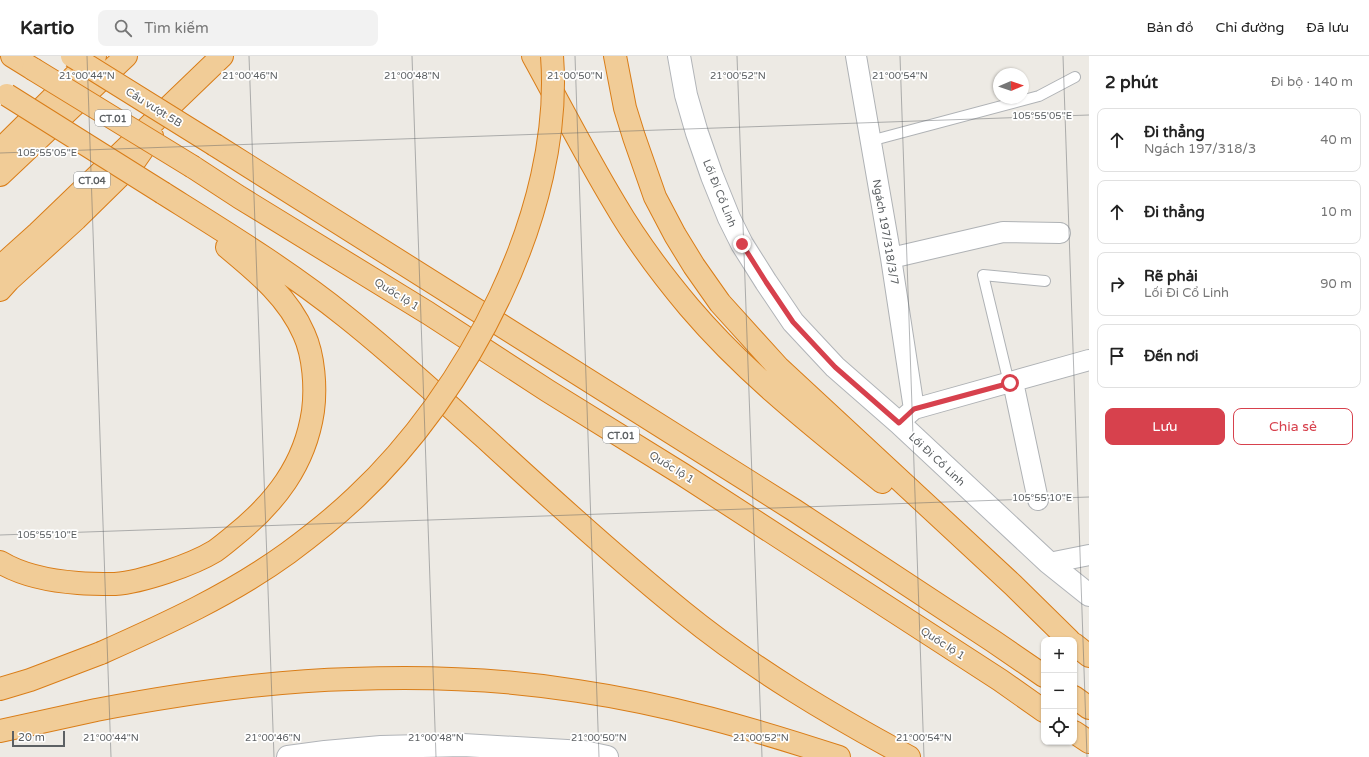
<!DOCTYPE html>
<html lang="vi">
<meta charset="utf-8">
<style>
:root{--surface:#fff;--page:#f2f2f2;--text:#222;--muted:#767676;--line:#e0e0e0;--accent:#d7414d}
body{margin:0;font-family:"Varela Round",sans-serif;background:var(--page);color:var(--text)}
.controls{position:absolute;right:12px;bottom:12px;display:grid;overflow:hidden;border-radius:8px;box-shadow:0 1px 3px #0004}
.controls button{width:36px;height:36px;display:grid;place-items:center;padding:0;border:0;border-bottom:1px solid var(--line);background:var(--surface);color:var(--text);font:20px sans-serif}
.compass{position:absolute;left:993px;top:12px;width:36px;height:36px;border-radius:50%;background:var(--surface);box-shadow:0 1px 3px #0004;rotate:88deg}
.scale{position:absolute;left:12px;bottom:10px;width:53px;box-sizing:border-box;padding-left:4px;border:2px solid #5c6063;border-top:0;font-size:11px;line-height:14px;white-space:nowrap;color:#5c6063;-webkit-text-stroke:3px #fff;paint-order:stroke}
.stop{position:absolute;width:12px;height:12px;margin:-9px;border:3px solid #d7414d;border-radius:50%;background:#fff}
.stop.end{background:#d7414d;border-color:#fff;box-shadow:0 1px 4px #0008}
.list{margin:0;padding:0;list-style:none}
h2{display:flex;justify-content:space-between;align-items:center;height:52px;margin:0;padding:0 16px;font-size:17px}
h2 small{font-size:13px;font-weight:400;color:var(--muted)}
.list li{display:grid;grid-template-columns:26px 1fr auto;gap:12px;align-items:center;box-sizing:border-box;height:64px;margin:0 8px 8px;padding:0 8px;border:1px solid var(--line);border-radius:8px}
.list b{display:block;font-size:15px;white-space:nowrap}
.list p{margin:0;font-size:13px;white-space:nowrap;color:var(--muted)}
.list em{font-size:13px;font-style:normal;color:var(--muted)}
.actions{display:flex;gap:8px;padding:12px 16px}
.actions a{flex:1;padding:9px 0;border:1px solid var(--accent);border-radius:8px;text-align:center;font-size:14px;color:var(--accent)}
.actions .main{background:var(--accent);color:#fff}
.icon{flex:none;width:22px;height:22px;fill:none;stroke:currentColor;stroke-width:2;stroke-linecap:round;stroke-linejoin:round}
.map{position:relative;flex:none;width:1089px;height:701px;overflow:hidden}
header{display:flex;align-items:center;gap:24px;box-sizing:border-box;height:56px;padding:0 20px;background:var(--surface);border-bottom:1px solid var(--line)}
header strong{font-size:19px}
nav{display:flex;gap:22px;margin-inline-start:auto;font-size:14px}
.search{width:280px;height:36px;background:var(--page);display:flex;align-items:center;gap:10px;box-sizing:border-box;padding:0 14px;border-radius:8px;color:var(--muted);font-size:15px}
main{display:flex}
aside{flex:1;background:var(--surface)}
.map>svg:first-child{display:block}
</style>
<header>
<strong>Kartio</strong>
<div class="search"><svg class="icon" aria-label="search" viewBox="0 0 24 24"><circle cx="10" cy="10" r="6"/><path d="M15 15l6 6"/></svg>Tìm kiếm</div>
<nav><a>Bản đồ</a><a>Chỉ đường</a><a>Đã lưu</a></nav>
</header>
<main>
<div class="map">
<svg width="1089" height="701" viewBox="0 0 1089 701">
<rect width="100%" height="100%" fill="#edeae4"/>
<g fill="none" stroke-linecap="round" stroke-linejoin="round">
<defs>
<path id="service" d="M870,85l169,-45 36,-19
M1009,327l-26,-108 62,6"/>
<path id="minor" d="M856,0l35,202 23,151
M891,202l112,-26 57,1
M1013,326l25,118
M905,361l9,-8 175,-49
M1049,507l40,-8"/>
<path id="secondary" d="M679,0l7,39 11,38 15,43 17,42 13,26 24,38 27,40 42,45 64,56 150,140 40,32
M288,701l37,-5 56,-5 82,-2 121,7 23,5"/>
<path id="motorway" d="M12,0l21,13
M533,0c27,49 53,100 82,148 21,36 48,72 74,103 57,67 125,120 193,175
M615,0l10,52 9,29 21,60 20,38 19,31 26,37 58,64 235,218 56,55
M215,89l579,365 199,131 51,35
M0,94l95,-94
M193,111l46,30 189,116 120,78 134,83 318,206 44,31
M0,119l126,-119
M163,137c62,39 126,78 183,124 48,38 93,80 139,121 64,59 130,119 198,174 70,57 148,103 226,145
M0,211l38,-34 184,-177
M0,234l9,-10 67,-61 58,-57 18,-26
M0,506c23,14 51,19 78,21 12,1 25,1 37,1 27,-2 77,-19 100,-33 7,-5 13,-10 19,-15 41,-33 71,-71 79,-125 3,-23 1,-55 -9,-77 -16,-37 -47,-62 -77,-87
M1074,588l15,12
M0,633l30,-9 71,-27
M1074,641l15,11
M0,675c32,-7 64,-14 96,-21 84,-16 170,-29 255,-31 76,-3 152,0 227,12 89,13 176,38 261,66
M1074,676l15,10"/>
</defs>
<use href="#service" stroke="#afb2b5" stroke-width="12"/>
<use href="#minor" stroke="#afb2b5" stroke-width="22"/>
<use href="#secondary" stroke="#b1b4b8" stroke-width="24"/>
<use href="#motorway" stroke="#d97d18" stroke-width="24"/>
<use href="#service" stroke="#fff" stroke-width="10"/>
<use href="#minor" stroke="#fff" stroke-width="20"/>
<use href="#secondary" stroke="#fff" stroke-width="22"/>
<use href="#motorway" stroke="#f1cc97" stroke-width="22"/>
<defs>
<path id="motorway-bridge" d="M72,0l143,89
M33,13l160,98
M7,39l156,98
M101,597c65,-29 129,-58 187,-100 23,-17 47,-36 68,-56 111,-104 208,-285 196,-441"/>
</defs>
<use href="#motorway-bridge" stroke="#d97d18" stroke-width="24" stroke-linecap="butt"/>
<use href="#motorway-bridge" stroke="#f1cc97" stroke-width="22"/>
</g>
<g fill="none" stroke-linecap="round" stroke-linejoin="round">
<path stroke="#d7414d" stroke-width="5" d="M742,188l24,38 27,40 42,45 64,56 15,-14 96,-26"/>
</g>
<path fill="none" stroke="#5c6063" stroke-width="1" stroke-opacity="0.45" d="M87,0l24,701M249,0l25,701M412,0l24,701M575,0l24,701M737,0l25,701M900,0l24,701M1063,0l24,701M0,97l1089,-38M0,479l1089,-38"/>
<g text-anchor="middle" stroke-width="3.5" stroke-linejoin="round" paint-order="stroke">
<g fill="#fff" stroke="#8d9092" stroke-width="1">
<rect x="95" y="54" width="36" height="16" rx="3"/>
<rect x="74" y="116" width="36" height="16" rx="3"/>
<rect x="603" y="371" width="36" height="16" rx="3"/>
</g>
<g font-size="10" font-weight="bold" fill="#5c6063">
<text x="113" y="66">CT.01</text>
<text x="92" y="128">CT.04</text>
<text x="621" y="383">CT.01</text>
</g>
<g font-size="11" fill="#5c6063" stroke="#fff">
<text transform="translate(154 51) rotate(32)" y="4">Cầu vượt 5B</text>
<text transform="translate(720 137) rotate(68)" y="4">Lối Đi Cổ Linh</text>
<text transform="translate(886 176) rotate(80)" y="4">Ngách 197/318/3/7</text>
<text transform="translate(397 238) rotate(32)" y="4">Quốc lộ 1</text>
<text transform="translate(937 403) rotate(43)" y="4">Lối Đi Cổ Linh</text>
<text transform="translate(672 411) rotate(32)" y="4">Quốc lộ 1</text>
<text transform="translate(943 587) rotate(33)" y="4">Quốc lộ 1</text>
</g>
</g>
<g font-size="10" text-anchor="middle" fill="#5c6063" stroke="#fff" stroke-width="3.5" stroke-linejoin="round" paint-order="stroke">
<text x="87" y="23">21°00'44"N</text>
<text x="250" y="23">21°00'46"N</text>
<text x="412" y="23">21°00'48"N</text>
<text x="575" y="23">21°00'50"N</text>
<text x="738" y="23">21°00'52"N</text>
<text x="900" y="23">21°00'54"N</text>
<text x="1042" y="63">105°55'05"E</text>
<text x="47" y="100">105°55'05"E</text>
<text x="1042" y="445">105°55'10"E</text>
<text x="47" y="482">105°55'10"E</text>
<text x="111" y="685">21°00'44"N</text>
<text x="273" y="685">21°00'46"N</text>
<text x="436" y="685">21°00'48"N</text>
<text x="599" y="685">21°00'50"N</text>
<text x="761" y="685">21°00'52"N</text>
<text x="924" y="685">21°00'54"N</text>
</g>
</svg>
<div class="controls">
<button>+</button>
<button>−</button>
<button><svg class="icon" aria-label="locate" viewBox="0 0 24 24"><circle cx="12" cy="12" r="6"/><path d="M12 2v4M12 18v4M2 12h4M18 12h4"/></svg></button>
</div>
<svg class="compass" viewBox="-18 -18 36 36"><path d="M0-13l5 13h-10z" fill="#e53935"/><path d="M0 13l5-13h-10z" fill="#767676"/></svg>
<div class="scale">20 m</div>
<div class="stop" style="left:1010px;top:327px"></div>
<div class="stop end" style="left:742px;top:188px"></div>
</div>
<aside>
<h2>2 phút<small>Đi bộ · 140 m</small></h2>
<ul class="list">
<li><svg class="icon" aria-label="ahead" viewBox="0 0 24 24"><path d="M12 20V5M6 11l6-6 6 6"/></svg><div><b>Đi thẳng</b><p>Ngách 197/318/3</p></div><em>40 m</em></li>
<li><svg class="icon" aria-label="ahead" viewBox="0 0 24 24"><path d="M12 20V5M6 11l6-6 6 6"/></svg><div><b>Đi thẳng</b></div><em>10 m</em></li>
<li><svg class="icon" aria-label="right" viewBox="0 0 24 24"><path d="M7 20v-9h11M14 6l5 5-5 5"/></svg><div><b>Rẽ phải</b><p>Lối Đi Cổ Linh</p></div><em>90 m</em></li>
<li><svg class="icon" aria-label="arrive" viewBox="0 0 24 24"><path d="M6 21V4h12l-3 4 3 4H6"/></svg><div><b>Đến nơi</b></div></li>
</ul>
<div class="actions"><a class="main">Lưu</a><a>Chia sẻ</a></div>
</aside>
</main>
